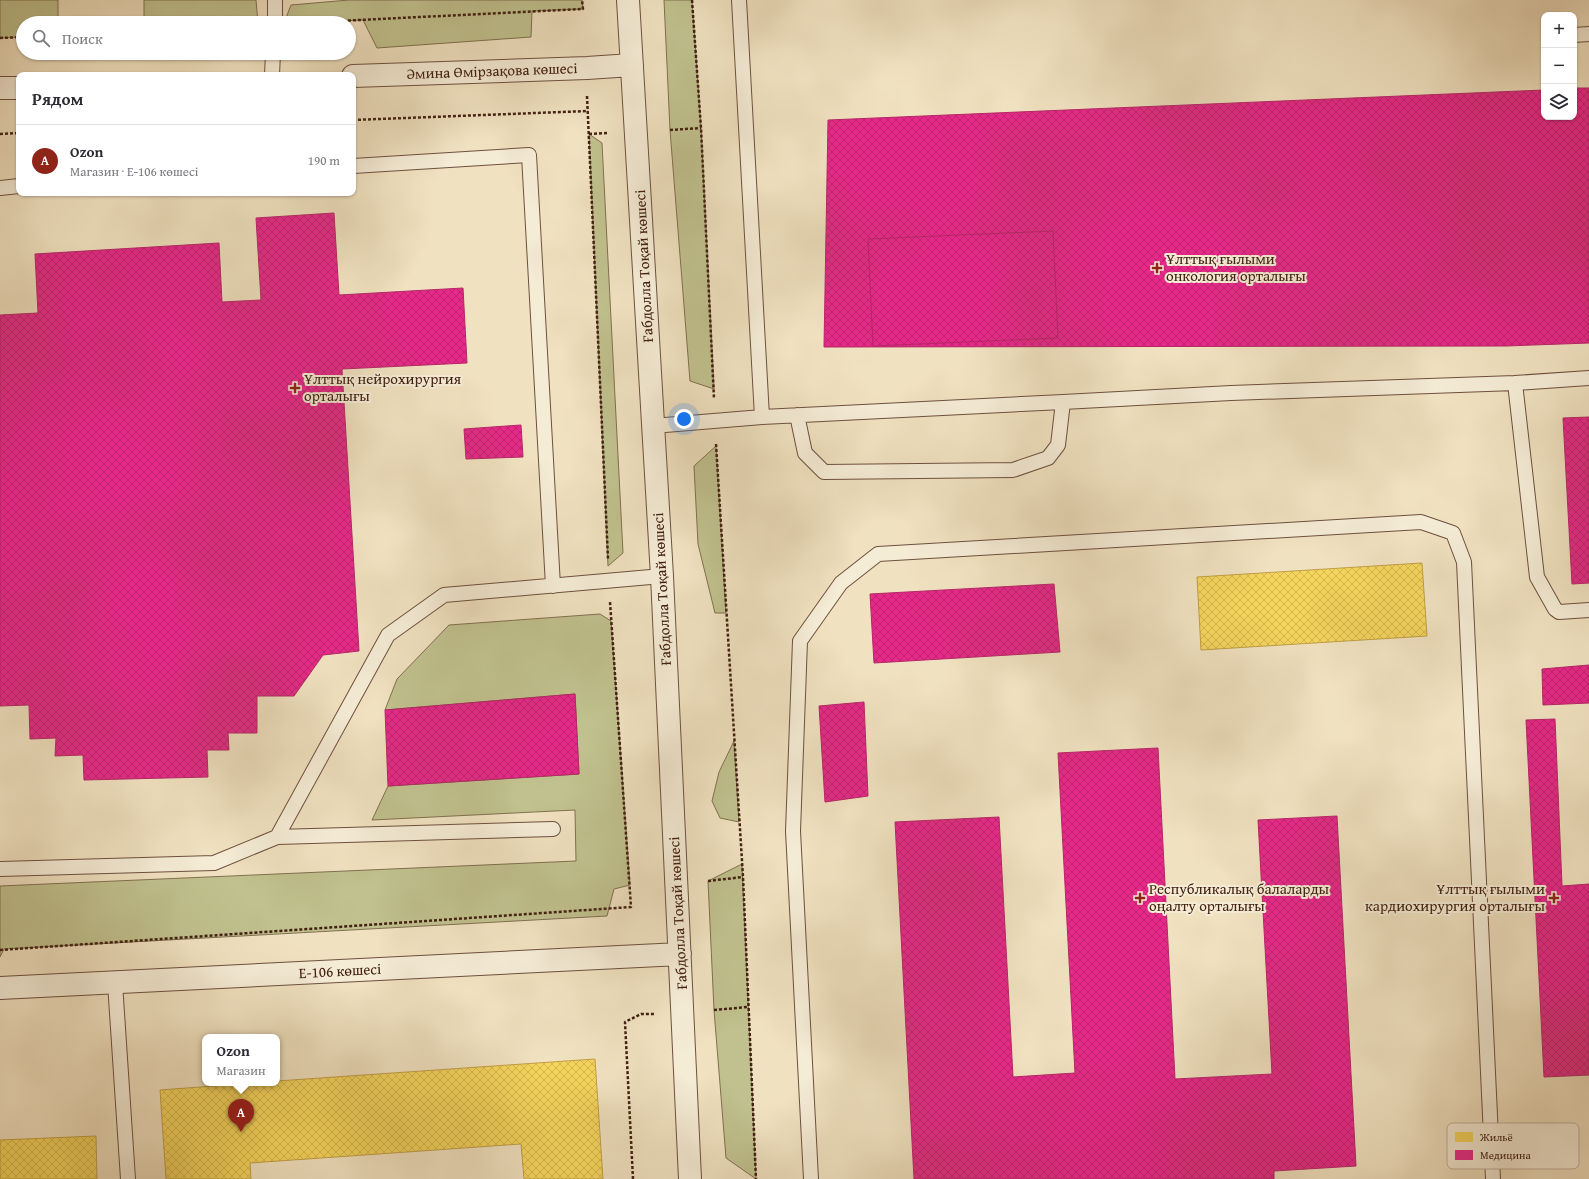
<!DOCTYPE html>
<html lang="ru">
<meta charset="utf-8">
<style>
:root{--surface:#fff;--page:#f7f7f7;--text:#2b2b33;--muted:#7c7c81;--line:#e1e1e2;--accent:#8f2418}
body{margin:0;font-family:"Gentium Book Plus",serif;background:var(--page);color:var(--text)}
.controls{position:absolute;right:12px;top:12px;display:grid;overflow:hidden;border-radius:8px;box-shadow:0 1px 3px #0004}
.controls button{width:36px;height:36px;display:grid;place-items:center;padding:0;border:0;border-bottom:1px solid var(--line);background:var(--surface);color:var(--text);font:20px sans-serif}
.you{position:absolute;left:684px;top:419px;width:14px;height:14px;margin:-10px;border:3px solid #fff;border-radius:50%;background:#1a73e8;box-shadow:0 0 0 6px #1a73e833}
.badge{display:grid;place-items:center;width:26px;height:26px;border-radius:50%;background:var(--accent);color:#fff;font-size:13px;font-weight:700}
.pin{position:absolute;translate:-50% -33px;filter:drop-shadow(0 1px 2px #0008)}
.pin::after{content:'';position:absolute;top:21px;width:14px;height:12px;background:inherit;clip-path:polygon(0 0,100% 0,50% 100%)}
.popup{position:absolute;left:202px;top:1034px;width:78px;height:52px;box-sizing:border-box;display:grid;place-content:center;border-radius:8px;background:var(--surface);filter:drop-shadow(0 1px 3px #0005);font-size:13px;white-space:nowrap;color:var(--muted)}
.popup b{font-size:15px;color:var(--text)}
.popup::after{content:'';position:absolute;left:50%;top:100%;margin-left:-8px;border:8px solid transparent;border-top-color:var(--surface)}
.list{margin:0;padding:0;list-style:none}
h2{display:flex;justify-content:space-between;align-items:center;height:52px;margin:0;padding:0 16px;font-size:17px}
h2 small{font-size:13px;font-weight:400;color:var(--muted)}
.list li{display:grid;grid-template-columns:26px 1fr auto;gap:12px;align-items:center;box-sizing:border-box;height:72px;padding:0 16px;border-top:1px solid var(--line)}
.list b{display:block;font-size:15px;white-space:nowrap}
.list p{margin:0;font-size:13px;white-space:nowrap;color:var(--muted)}
.list em{font-size:13px;font-style:normal;color:var(--muted)}
.icon{flex:none;width:22px;height:22px;fill:none;stroke:currentColor;stroke-width:2;stroke-linecap:round;stroke-linejoin:round}
.map{position:relative;flex:none;width:1589px;height:1179px;overflow:hidden}
.search{position:absolute;background:var(--surface);box-shadow:0 1px 3px #0004;left:16px;top:16px;width:340px;height:44px;display:flex;align-items:center;gap:10px;box-sizing:border-box;padding:0 14px;border-radius:22px;color:var(--muted);font-size:15px}
.panel{position:absolute;background:var(--surface);box-shadow:0 1px 3px #0004;left:16px;top:72px;width:340px;height:124px;border-radius:8px}
.map>svg:first-child{display:block}
</style>
<div class="map">
<svg width="1589" height="1179" viewBox="0 0 1589 1179">
<defs>
<pattern id="homes-cross-hatch" width="8" height="8" patternUnits="userSpaceOnUse"><rect width="8" height="8" fill="#f6d55c"/><path d="M0 0l8 8M0 8l8-8" fill="none" stroke="#d4b74f"/></pattern>
<pattern id="health-cross-hatch" width="8" height="8" patternUnits="userSpaceOnUse"><rect width="8" height="8" fill="#e7298a"/><path d="M0 0l8 8M0 8l8-8" fill="none" stroke="#bd236f"/></pattern>
</defs>
<rect width="100%" height="100%" fill="#f0e1c0"/>
<filter id="stains"><feTurbulence type="fractalNoise" baseFrequency=".005" numOctaves="4"/><feColorMatrix values="0 0 0 0 .2 0 0 0 0 .09 0 0 0 0 .02 0 0 0 .5 -.17"/></filter>
<radialGradient id="worn" r=".72"><stop offset=".6" stop-color="#630" stop-opacity="0"/><stop offset="1" stop-color="#630" stop-opacity=".3"/></radialGradient>
<path fill="#c0c18e" stroke="#817050" d="M0,0h58v23h-35v14l-23,1z
M144,0h112l2,23h-114z
M349,0h233l1,9 -51,2 -1,26 -154,11 -14,-28 -79,3 7,-18z
M664,0h28l9,128 13,261 -24,-8 -20,-251z
M589,134l13,9 21,410 -15,13z
M716,446l10,167h-11l-17,-69 -4,-78z
M600,614l11,7 19,264 -16,4 -7,27 -603,33 -4,8v-71l576,-25 -1,-51 -203,10 16,-34 191,-12 -4,-80 -190,16 12,-31 52,-54z
M734,741l5,81 -19,-4 -8,-17 7,-29z
M742,864l14,315 -30,-21 -12,-148 -6,-129z"/>
<path fill="url(#homes-cross-hatch)" stroke="#c09f46" d="M1422,563l5,73 -226,14 -4,-73z
M595,1059l8,120h-79l-3,-35 -271,19 1,16h-85l-6,-89 93,-7h24v-2z
M96,1136l1,43h-97v-39z"/>
<path fill="url(#health-cross-hatch)" stroke="#b62666" d="M1574,88h15v255l-83,3 -682,1 4,-227 716,-30v27h30z
M334,213l5,82 124,-7 4,75 -125,6 17,282 -36,4 -29,41h-37v37h-29l1,17h-22l1,27 -124,3 -1,-25 -28,1 1,-18 -26,1 -1,-34 -29,1v-391l38,-2 -3,-59 184,-11 3,59 39,-2 -5,-82z
M1053,231l5,107 -185,8 -5,-107z
M1589,417v166l-17,1 -9,-166z
M521,425l2,32 -57,2 -2,-30z
M1054,584l6,68 -186,11 -4,-69z
M1589,665v38l-46,2 -1,-36z
M575,694l4,80 -191,12 -3,-76z
M864,702l4,94 -43,6 -6,-96z
M1555,719l7,167 27,-2v191l-45,2 -18,-357z
M1158,748l17,331 97,-5 -14,-254 79,-4 19,350 -82,5v8h-360l-19,-357 104,-5 14,260 62,-4 -17,-320z"/>
<g fill="none" stroke-linecap="round" stroke-linejoin="round">
<defs>
<path id="lane" d="M275,0v23
M739,0l23,417
M1574,35l15,-1
M272,75l1,-22
M353,166l176,-11 24,431
M0,188l19,-2
M1515,383l22,194 18,32 4,3 30,-2
M797,415l8,38 19,19 189,-2 35,-12 10,-13 5,-43
M653,426l109,-9 301,-15 168,-9 284,-10 74,-5
M553,829l-276,8 111,-202 56,-40 218,-19
M0,869l214,-6 63,-26
M115,983l13,196
M811,1179l-18,-348 7,-190 41,-58 37,-29 543,-32 32,11 11,29 29,617"/>
<path id="street" d="M628,0l34,576 28,603
M353,76l234,-8 45,-3
M0,88h19
M0,988l680,-34"/>
</defs>
<use href="#lane" stroke="#6e503e" stroke-width="16"/>
<use href="#street" stroke="#6e503e" stroke-width="24"/>
<path stroke="#422012" stroke-width="2.5" stroke-dasharray="3 2" stroke-linecap="butt" d="M692,0l9,128 13,271
M298,23l285,-14 -1,-9
M0,38l23,-1
M587,96l21,463
M353,120l235,-9
M670,130l31,-2
M0,134l19,-1
M589,134l18,-1
M716,444l27,433 13,302
M708,881l35,-4
M0,950l631,-43 -21,-305
M714,1010l34,-3
M633,1179l-8,-157 16,-8h14"/>
<use href="#lane" stroke="#f5ecd6" stroke-width="14"/>
<use href="#street" stroke="#f5ecd6" stroke-width="22"/>
</g>
<g fill="#8f2418" stroke="#f5ecd6" stroke-width="1.5">
<path d="M1155 262h4v4h4v4h-4v4h-4v-4h-4v-4h4z"/>
<path d="M293 382h4v4h4v4h-4v4h-4v-4h-4v-4h4z"/>
<path d="M1138 892h4v4h4v4h-4v4h-4v-4h-4v-4h4z"/>
<path d="M1552 892h4v4h4v4h-4v4h-4v-4h-4v-4h4z"/>
</g>
<g text-anchor="middle" stroke-width="4" stroke-linejoin="round" paint-order="stroke">
<g font-size="15" fill="#422012" stroke="#f5ecd6">
<text transform="translate(492 71) rotate(-2)" y="5">Әмина Өмірзақова көшесі</text>
<text transform="translate(644 266) rotate(-93)" y="5">Ғабдолла Тоқай көшесі</text>
<text transform="translate(662 589) rotate(-93)" y="5">Ғабдолла Тоқай көшесі</text>
<text transform="translate(678 913) rotate(-93)" y="5">Ғабдолла Тоқай көшесі</text>
<text transform="translate(340 971) rotate(-3)" y="5">Е-106 көшесі</text>
</g>
<g font-size="15" fill="#422012" stroke="#f5ecd6" text-anchor="start">
<text x="1166" y="264">Ұлттық ғылыми<tspan x="1166" dy="17">онкология орталығы</tspan></text>
<text x="304" y="384">Ұлттық нейрохирургия<tspan x="304" dy="17">орталығы</tspan></text>
<text x="1149" y="894">Республикалық балаларды<tspan x="1149" dy="17">оңалту орталығы</tspan></text>
<text x="1545" y="894" text-anchor="end">Ұлттық ғылыми<tspan x="1545" dy="17">кардиохирургия орталығы</tspan></text>
</g>
</g>
<rect x="1447" y="1123" width="132" height="46" rx="6" fill="#f5ecd6" stroke="#bfaf9b" stroke-width="1"/>
<rect x="1455" y="1132" width="18" height="10" fill="#f6d55c"/>
<rect x="1455" y="1150" width="18" height="10" fill="#e7298a"/>
<g font-size="11" fill="#422012">
<text x="1480" y="1141">Жильё</text>
<text x="1480" y="1159">Медицина</text>
</g>
<rect width="100%" height="100%" filter="url(#stains)"/>
<rect width="100%" height="100%" fill="url(#worn)"/>
</svg>
<div class="controls">
<button>+</button>
<button>−</button>
<button><svg class="icon" aria-label="layers" viewBox="0 0 24 24"><path d="M12 4l9 5-9 5-9-5zM3 14l9 5 9-5"/></svg></button>
</div>
<div class="you"></div>
<div class="pin badge" style="left:241px;top:1132px">A</div>
<div class="popup"><b>Ozon</b>Магазин</div>
<div class="search"><svg class="icon" aria-label="search" viewBox="0 0 24 24"><circle cx="10" cy="10" r="6"/><path d="M15 15l6 6"/></svg>Поиск</div>
<section class="panel">
<h2>Рядом<small></small></h2>
<ul class="list">
<li><span class="badge">A</span><div><b>Ozon</b><p>Магазин · Е-106 көшесі</p></div><em>190 m</em></li>
</ul>
</section>
</div>
